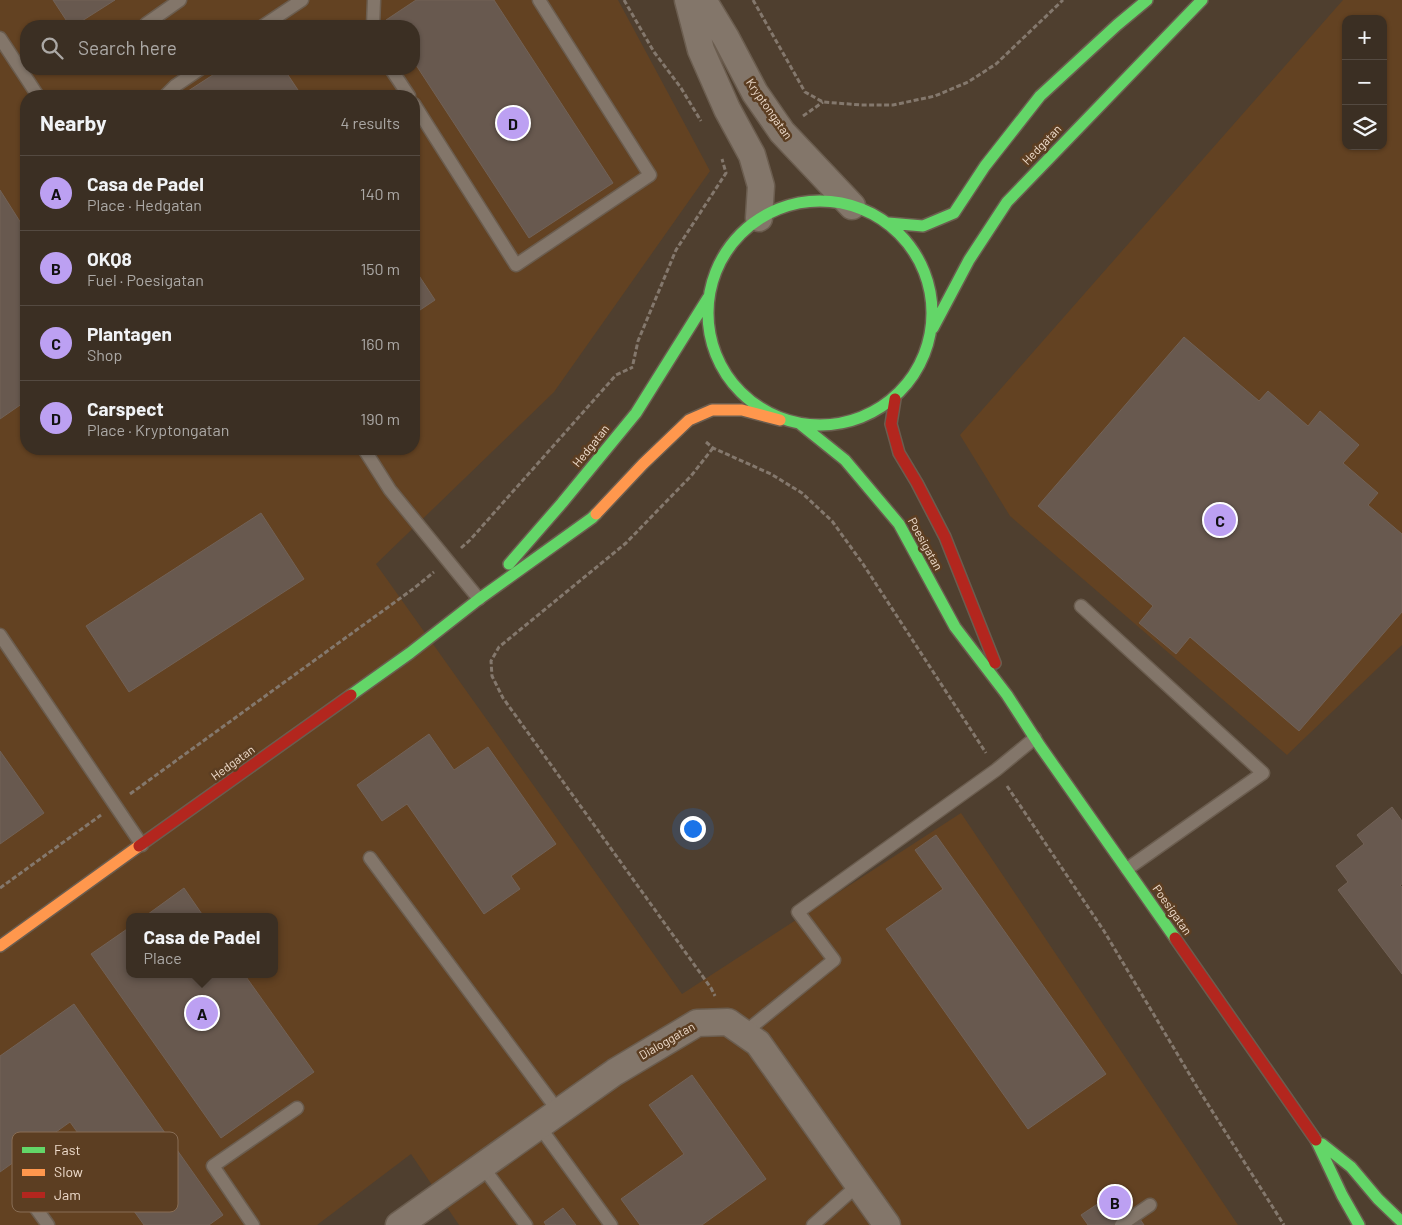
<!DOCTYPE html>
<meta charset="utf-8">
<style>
:root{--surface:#3b2f23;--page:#463b30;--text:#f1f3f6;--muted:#aca9a6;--line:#544a41;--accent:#bca0f2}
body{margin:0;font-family:Barlow,sans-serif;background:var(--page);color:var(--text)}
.controls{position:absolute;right:15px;top:15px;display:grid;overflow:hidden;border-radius:10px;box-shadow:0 1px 4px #0004}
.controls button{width:45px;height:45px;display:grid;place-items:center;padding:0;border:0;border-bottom:1px solid var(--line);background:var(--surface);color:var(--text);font:25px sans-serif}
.you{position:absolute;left:692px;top:828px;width:18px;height:18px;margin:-12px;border:4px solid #fff;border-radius:50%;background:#1a73e8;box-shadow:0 0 0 8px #1a73e833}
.badge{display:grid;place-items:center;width:32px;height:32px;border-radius:50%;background:var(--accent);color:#111;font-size:16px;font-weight:700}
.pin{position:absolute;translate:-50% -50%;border:2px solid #fff;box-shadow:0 1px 5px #0006}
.popup{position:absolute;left:126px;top:913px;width:152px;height:65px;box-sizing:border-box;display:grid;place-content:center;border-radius:10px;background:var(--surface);filter:drop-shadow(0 1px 4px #0005);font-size:16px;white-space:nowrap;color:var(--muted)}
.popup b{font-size:19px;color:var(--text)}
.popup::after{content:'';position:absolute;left:50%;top:100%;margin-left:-10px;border:10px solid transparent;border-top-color:var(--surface)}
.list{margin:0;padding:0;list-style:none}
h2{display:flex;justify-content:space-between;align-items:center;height:65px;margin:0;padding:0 20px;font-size:21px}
h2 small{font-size:16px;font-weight:400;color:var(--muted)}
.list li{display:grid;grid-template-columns:32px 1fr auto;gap:15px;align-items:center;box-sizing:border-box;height:75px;padding:0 20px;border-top:1px solid var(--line)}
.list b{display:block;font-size:19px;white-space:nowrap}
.list p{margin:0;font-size:16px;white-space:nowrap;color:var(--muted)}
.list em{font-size:16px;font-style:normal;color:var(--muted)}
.icon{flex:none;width:28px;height:28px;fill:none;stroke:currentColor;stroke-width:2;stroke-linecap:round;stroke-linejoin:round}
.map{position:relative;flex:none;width:1402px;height:1225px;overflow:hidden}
.search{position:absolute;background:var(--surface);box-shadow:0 1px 4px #0004;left:20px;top:20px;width:400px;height:55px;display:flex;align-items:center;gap:12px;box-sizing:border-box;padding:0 18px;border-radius:20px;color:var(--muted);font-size:19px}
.panel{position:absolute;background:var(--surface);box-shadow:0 1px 4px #0004;left:20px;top:90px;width:400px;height:365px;border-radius:20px}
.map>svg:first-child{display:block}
</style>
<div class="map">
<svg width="1402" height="1225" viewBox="0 0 1402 1225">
<rect width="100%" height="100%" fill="#4f3f2f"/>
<path fill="#634222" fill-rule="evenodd" d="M0,0h618l92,171 -156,221 -178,172 306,430 279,-181 277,412h-779l-48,-71 -94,71h-317zM26,26h388v43h-388zM26,96h388v353h-388zM130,917h144v57h-144z
M1343,0h59v645l-115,110 -277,-239 -50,-81zM1346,19h37v127h-37z"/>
<path fill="#68594f" stroke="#726257" d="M53,0h62l-41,26h-4z
M416,0h78l119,183 -84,55 -115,-176v-36h-24l-4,-6z
M222,69h62l18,27h-115l-2,-3z
M0,190l26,41v170l-26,18z
M414,268l21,32 -21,14z
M1184,337l75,64 9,-10 40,35 12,-15 39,34 -16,18 35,30 -10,12 34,29v78l-103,119 -109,-94 -14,17 -37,-31 14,-17 -115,-100z
M261,513l43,66 -175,113 -43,-66z
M429,734l25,36 34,-23 68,97 -45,32 9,13 -36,25 -77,-110 -25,17 -25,-36z
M0,751l44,62 -44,31z
M1392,807l10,14v63l-2,1 2,2v87l-64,-84 10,-8 -12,-16 28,-22 -7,-9z
M936,835l170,239 -78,55 -142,-200 57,-40 -28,-39z
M184,888l20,29h-60z
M130,927v47h114l70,98 -93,66 -130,-184z
M74,1004l149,211 -14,10h-65l-74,-103 -70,50v-116z
M692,1075l74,104 -64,46h-62l-19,-26 63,-45 -35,-49z
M1120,1189l24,36h-56l-7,-10z
M563,1208l13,17h-30l-2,-3z"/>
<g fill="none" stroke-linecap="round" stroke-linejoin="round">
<defs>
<path id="lane" d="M146,24l34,-24
M263,26l39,-26
M373,26l1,-26
M0,38l38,58
M391,69l18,27
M165,96l10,-10 25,-17
M414,104l102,161 134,-90 -111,-175
M364,449l26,41 89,109
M1081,606l182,167 -136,96
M0,635l142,210
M370,858l189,254
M744,1033l90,-73 -36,-48 198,-142 39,-32
M539,1126l72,99
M482,1166l44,59
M30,1200l18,25
M253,1225l-40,-59 84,-58
M813,1225l45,-40
M1121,1225l29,-20"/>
<path id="street" d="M688,0l13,50 26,59 25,46 9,31 -2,32
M703,0l23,38 29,55 27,39 70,74
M399,1225l216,-153 82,-49 31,-1 30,21 129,182"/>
<path id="fast" d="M708 313a112 112 0 1 1 224 0a112 112 0 1 1-224 0Z
M888,223l35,3 31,-13 31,-47 55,-70 77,-71 30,-25
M933,328l36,-68 38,-58 195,-202
M799,423l46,37 54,64 56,103 52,68 33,51 135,192
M509,564l53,-61 74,-90 72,-115
M351,695l59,-42 69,-54 113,-81 4,-4
M1316,1140l26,55 17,30
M1322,1144l29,23 27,32 24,23"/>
<path id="slow" d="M596,514l47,-50 46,-44 23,-10h30l38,10
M0,946l139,-100"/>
<path id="jam" d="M895,399l-4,25 8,29 18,30 28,54 50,126
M139,846l212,-151
M1175,938l141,202"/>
</defs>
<use href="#lane" stroke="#6b5d4f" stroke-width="15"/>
<use href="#street" stroke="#6b5d4f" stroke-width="29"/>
<use href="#fast" stroke="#6b5d4f" stroke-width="14"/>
<use href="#slow" stroke="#6b5d4f" stroke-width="14"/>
<use href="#jam" stroke="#6b5d4f" stroke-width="14"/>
<path stroke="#84786d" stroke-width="3" stroke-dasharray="5 2.5" stroke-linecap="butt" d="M624,0l30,52 27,36 20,33
M753,0l52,92 18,10 38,3h32l42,-9 33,-14 28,-18 67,-64
M803,116l20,-14
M633,364l5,-23 38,-91 50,-77 -4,-14
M706,442l7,6 58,26 31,19 30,28 31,43 123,189
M713,448l-22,28 -65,67 -127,104 -8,14 1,15 11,22 208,290 4,8
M461,548l9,-8 146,-165 17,-8
M1007,786l97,145 93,156 87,138
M130,794l283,-205 21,-17
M0,888l101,-73"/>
<use href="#lane" stroke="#83766a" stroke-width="12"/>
<use href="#street" stroke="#83766a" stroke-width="26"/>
<use href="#fast" stroke="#63d668" stroke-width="11"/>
<use href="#slow" stroke="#ff974d" stroke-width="11"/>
<use href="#jam" stroke="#b3261e" stroke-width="11"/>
</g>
<g text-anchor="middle" stroke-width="5" stroke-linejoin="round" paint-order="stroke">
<g font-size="12" fill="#efdccc" stroke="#5c3e22">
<text transform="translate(769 109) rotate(55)" y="4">Kryptongatan</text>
<text transform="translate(1042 145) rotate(-46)" y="4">Hedgatan</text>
<text transform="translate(591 446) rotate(-51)" y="4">Hedgatan</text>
<text transform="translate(925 544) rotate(61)" y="4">Poesigatan</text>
<text transform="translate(233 763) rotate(-36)" y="4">Hedgatan</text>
<text transform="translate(1172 910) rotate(55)" y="4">Poesigatan</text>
<text transform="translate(667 1041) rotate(-30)" y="4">Dialoggatan</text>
</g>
</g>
<rect x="12" y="1132" width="166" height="80" rx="8" fill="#5c3e22" stroke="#886d55" stroke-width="1"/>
<rect x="22" y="1147" width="23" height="6" fill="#63d668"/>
<rect x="22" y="1169" width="23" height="7" fill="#ff974d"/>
<rect x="22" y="1192" width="23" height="6" fill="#b3261e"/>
<g font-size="14" fill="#efdccc">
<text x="54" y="1155">Fast</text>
<text x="54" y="1177">Slow</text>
<text x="54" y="1200">Jam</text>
</g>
</svg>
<div class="controls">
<button>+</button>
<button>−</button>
<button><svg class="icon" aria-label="layers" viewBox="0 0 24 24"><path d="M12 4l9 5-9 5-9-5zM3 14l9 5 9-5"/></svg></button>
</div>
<div class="you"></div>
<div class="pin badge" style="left:202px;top:1013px">A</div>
<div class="popup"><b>Casa de Padel</b>Place</div>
<div class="pin badge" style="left:1115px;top:1202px">B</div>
<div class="pin badge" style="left:1220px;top:520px">C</div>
<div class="pin badge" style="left:513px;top:123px">D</div>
<div class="search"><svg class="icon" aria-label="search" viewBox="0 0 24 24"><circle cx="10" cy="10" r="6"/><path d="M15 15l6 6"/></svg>Search here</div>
<section class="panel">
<h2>Nearby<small>4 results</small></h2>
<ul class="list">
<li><span class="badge">A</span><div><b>Casa de Padel</b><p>Place · Hedgatan</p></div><em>140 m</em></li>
<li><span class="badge">B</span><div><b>OKQ8</b><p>Fuel · Poesigatan</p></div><em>150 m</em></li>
<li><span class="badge">C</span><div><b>Plantagen</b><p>Shop</p></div><em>160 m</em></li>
<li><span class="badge">D</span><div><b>Carspect</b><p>Place · Kryptongatan</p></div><em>190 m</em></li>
</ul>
</section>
</div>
